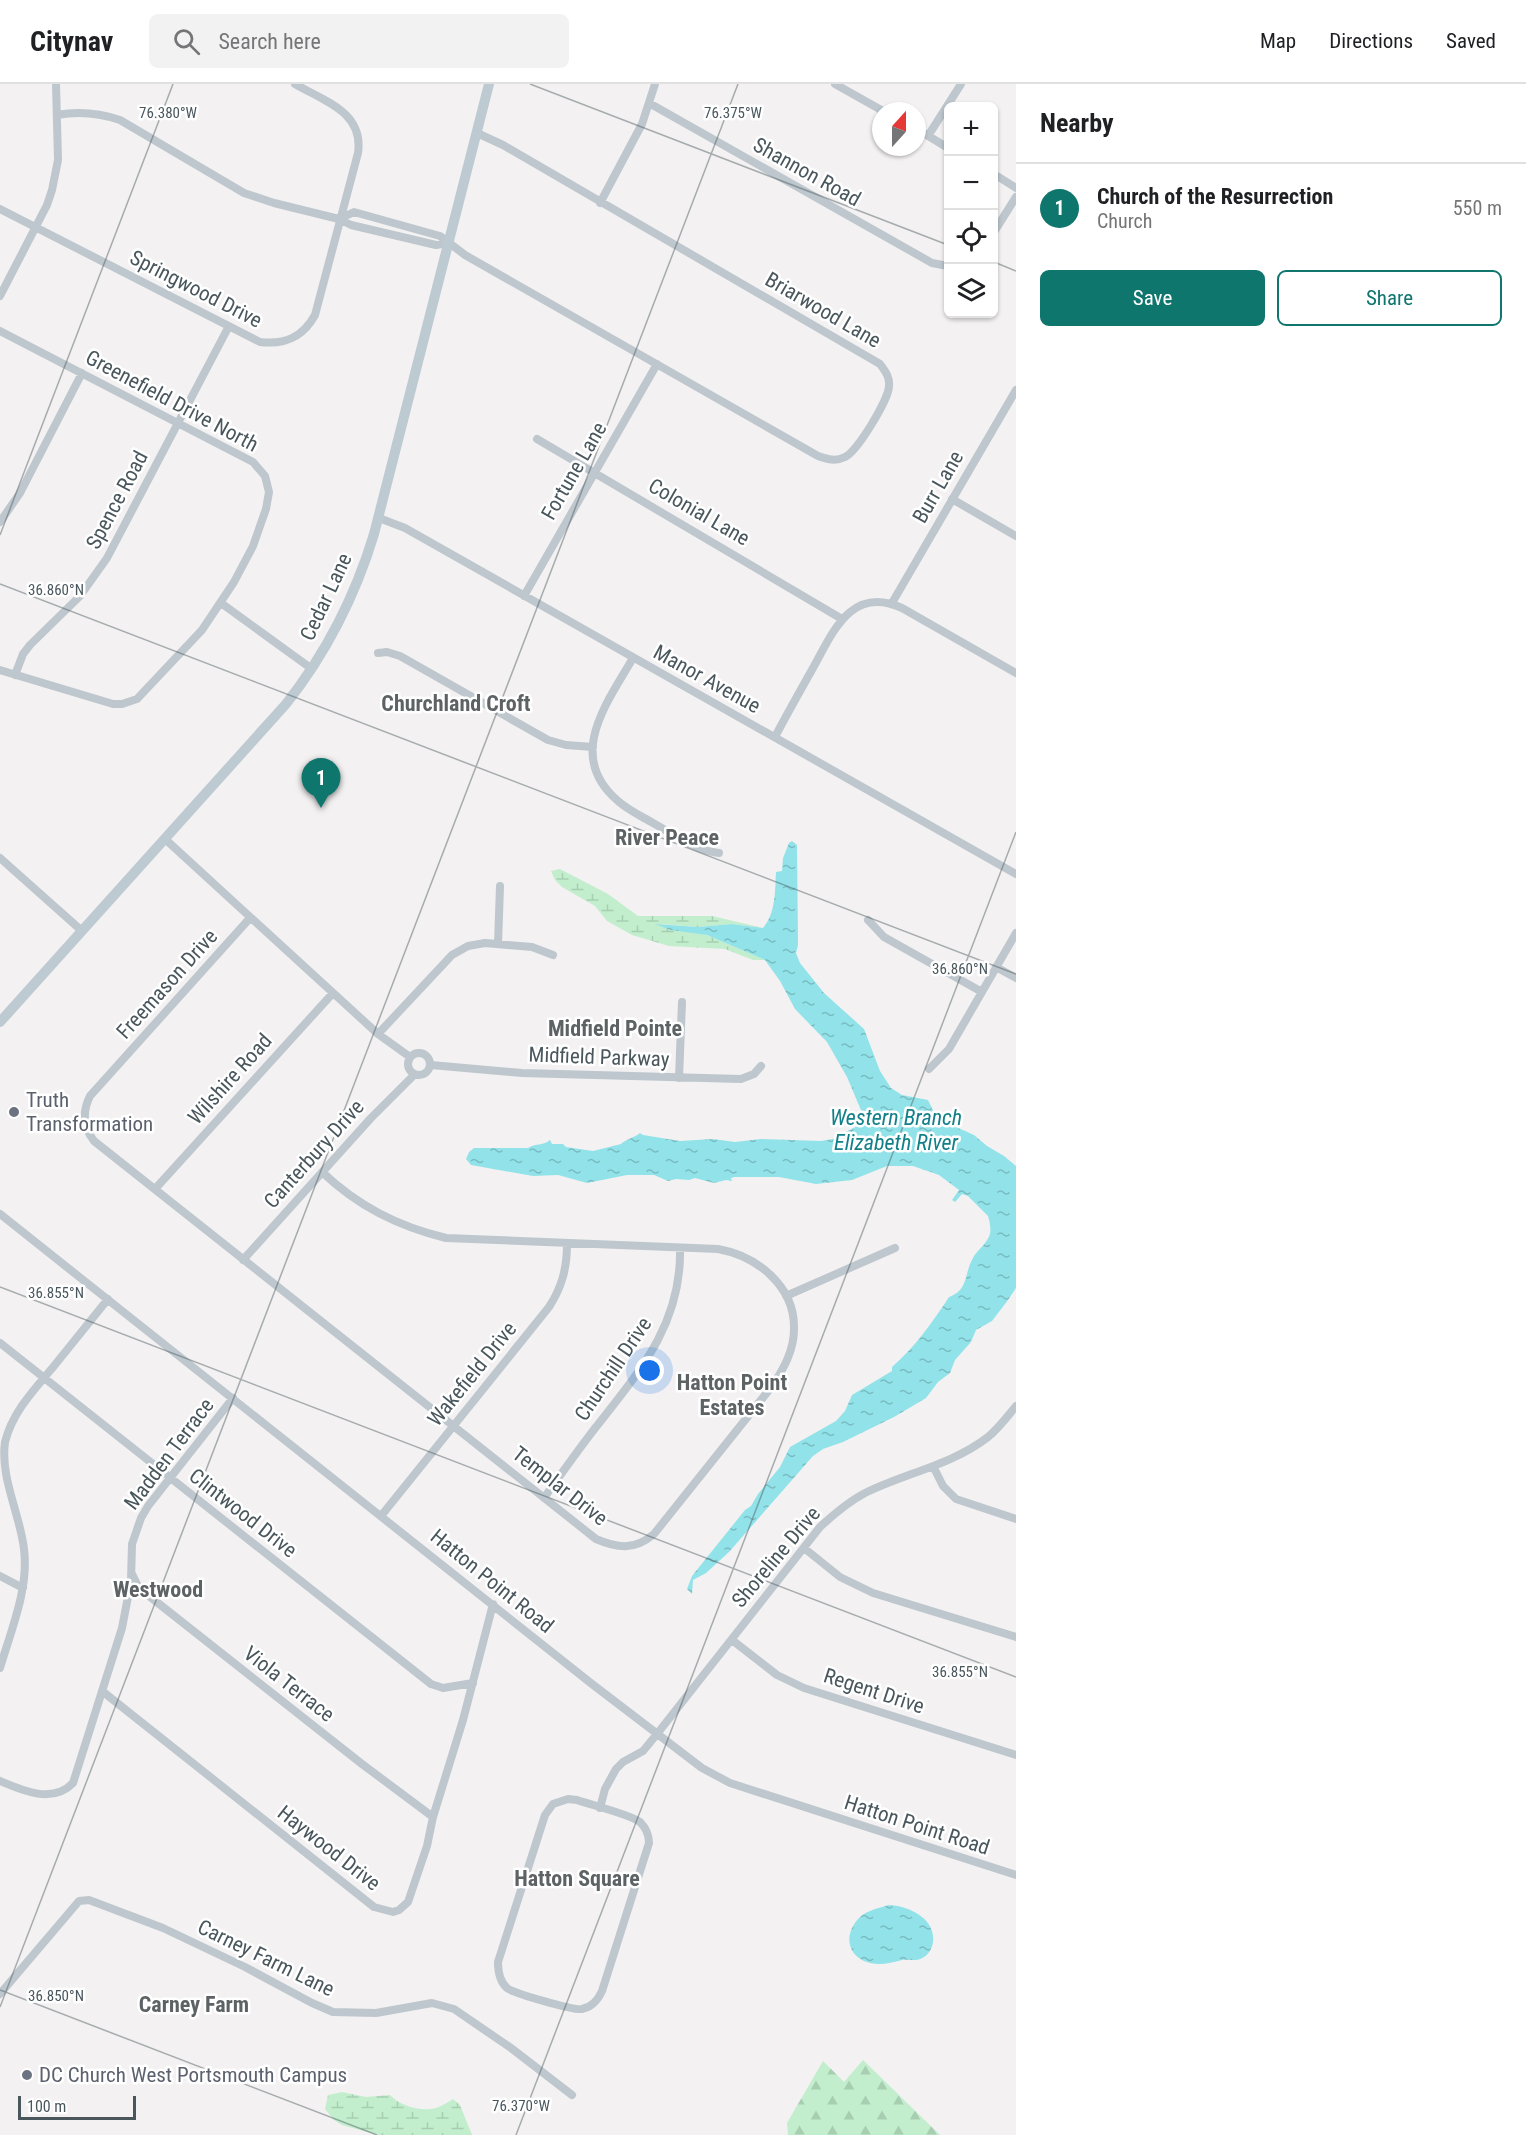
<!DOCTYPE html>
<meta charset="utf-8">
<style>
:root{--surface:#fff;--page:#f2f2f2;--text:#202124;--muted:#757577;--line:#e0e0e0;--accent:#0f766e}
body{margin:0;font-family:"Roboto Condensed",sans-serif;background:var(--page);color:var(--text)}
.controls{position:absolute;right:18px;top:18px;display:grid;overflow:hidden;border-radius:9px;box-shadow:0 2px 4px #0004}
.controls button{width:54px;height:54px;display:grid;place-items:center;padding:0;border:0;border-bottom:2px solid var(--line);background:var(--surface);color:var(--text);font:30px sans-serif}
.compass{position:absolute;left:872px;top:18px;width:54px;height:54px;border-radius:50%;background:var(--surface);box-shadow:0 2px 4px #0004;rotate:21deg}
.scale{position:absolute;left:18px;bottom:15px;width:118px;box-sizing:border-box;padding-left:6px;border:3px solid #49575d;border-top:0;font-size:16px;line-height:21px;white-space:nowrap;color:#49575d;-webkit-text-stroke:4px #fff;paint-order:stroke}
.you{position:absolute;left:650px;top:1287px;width:21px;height:21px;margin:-15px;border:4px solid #fff;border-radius:50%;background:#1a73e8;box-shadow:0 0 0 9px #1a73e833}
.badge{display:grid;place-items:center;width:39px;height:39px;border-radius:50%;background:var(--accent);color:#fff;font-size:20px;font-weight:700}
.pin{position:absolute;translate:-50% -50px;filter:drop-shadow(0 2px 3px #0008)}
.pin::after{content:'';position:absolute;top:32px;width:21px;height:18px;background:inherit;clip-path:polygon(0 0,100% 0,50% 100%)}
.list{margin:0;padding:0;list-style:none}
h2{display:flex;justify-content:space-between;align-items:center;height:78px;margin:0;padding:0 24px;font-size:26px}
h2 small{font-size:20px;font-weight:400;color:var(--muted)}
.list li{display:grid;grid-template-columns:39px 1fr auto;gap:18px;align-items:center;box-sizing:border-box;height:90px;padding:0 24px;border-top:2px solid var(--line)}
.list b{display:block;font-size:22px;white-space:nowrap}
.list p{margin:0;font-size:20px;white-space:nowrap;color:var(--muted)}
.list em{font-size:20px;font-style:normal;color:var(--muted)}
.actions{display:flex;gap:12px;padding:18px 24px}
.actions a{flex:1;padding:14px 0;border:2px solid var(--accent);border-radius:9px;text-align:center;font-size:21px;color:var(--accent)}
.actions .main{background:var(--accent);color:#fff}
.icon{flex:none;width:33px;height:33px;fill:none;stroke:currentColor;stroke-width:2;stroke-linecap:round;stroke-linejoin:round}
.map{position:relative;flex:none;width:1016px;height:2051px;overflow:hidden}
header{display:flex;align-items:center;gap:36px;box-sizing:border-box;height:84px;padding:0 30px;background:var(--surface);border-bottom:2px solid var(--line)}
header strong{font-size:28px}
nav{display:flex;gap:33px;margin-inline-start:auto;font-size:21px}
.search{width:420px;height:54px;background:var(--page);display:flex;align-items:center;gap:15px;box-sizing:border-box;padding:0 21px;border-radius:9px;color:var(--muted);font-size:22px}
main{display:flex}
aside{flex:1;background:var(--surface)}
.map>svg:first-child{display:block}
</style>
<header>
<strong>Citynav</strong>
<div class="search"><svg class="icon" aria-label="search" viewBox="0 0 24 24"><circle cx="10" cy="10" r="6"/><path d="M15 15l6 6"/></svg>Search here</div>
<nav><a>Map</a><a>Directions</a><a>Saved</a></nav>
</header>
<main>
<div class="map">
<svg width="1016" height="2051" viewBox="0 0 1016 2051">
<defs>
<pattern id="forest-firs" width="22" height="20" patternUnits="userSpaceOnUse" patternTransform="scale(1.5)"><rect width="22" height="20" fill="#c2eecd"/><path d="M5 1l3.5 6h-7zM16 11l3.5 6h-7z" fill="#a8ceb2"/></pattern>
<pattern id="wetland-marsh" width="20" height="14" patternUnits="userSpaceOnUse" patternTransform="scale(1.5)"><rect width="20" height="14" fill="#c2eecd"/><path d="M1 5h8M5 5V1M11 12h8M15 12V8" fill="none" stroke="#a8ceb2"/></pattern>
<pattern id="water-ripples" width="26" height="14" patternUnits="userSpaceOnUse" patternTransform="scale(1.5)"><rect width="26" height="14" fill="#91e3e9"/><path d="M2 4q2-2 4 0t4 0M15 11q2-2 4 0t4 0" fill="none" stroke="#78bbc0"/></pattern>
</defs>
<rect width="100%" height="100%" fill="#f3f1f1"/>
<path fill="url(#forest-firs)" d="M863,1976l77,75h-152l-1,-12 36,-62 21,21z"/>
<path fill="url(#wetland-marsh)" d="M560,785l48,25 30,22h74l51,12 -31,-4 -34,3 -39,-3 48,11 58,25h-12l-28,-11 -56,-3 -37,-11 -25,-14 -12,-15 -33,-19 -7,-7 -4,-9z
M342,2008l24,5 24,-2c10,11 31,17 46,13 6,-2 12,-6 17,-9l7,6 12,30h-94l-36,-10 -8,-5 -9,-11 3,-14z"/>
<path fill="url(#water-ripples)" d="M792,757l5,4 1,100 -2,8 4,10 24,30 40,36 16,42 11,17 11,7 26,5 7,14 14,6 7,7 18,8 13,11 17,10 12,10v122l-8,12 -16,21 -16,9 -5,12 -16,18 -5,13 -12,9 -12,16 -32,19 -51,25 -20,7 -10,7 -84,96 -23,21 -13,7 -1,14 -5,-5 5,-13 53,-66 6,-4 7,-12 22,-27 10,-20 46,-26 9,-10 7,-16 40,-24v-4c23,-20 40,-44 57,-70 20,-7 15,-24 24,-39 4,-8 14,-14 17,-24 1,-5 0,-12 -2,-18l-20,-20 -6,-2 -7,8 -3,-2 7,-10 -20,-15 -26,-9h-26l-35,14 -36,4 -37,-7h-44l-4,1 1,3 -6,-1 -12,3 -19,-5 -6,2 -13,-1 -8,2 -14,-6h-27l-40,8 -29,-8 -25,1 -62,-11 -5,-6 3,-7 5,-4h54c7,-5 16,-2 22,-8l2,4h11l3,3 27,4 28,-7c5,-5 13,-6 19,-11l3,2 37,6 33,-2 22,3 26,-3 60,2 12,-2 26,-14 4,-10 -16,-38 -20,-35 -32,-33 -15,-28 -15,-21 -58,-25 -36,-5 -16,-6 43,3 34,-3 31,4c13,-15 12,-38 13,-56l6,-1 1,-13 6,-15z
M889,1821c19,1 47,13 44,37 -1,6 -4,12 -9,15 -7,5 -14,2 -22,3 -8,2 -15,4 -23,4 -28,0 -40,-26 -19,-47 8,-7 19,-9 29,-12z"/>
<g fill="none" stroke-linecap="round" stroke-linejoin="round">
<path stroke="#bdc7cd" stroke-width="8" d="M835,0l48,27
M649,19l283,160 16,3
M57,31c22,-4 42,-2 63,5l124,73 30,10 65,16 12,6 85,20 13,-2
M917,45l31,19
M928,52l33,-52
M994,90l22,14
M600,119l42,-79 13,-40
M0,125l260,133c25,3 43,-5 55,-27l43,-162c6,-41 -34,-52 -63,-69
M339,135l15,-7 86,24 25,19 353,201c9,3 17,6 27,1 12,-5 44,-58 44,-71 1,-9 -4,-15 -9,-22l-377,-219 -26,-12
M994,148l22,-35
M0,212l47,-91 5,-15 6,-30 -2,-76
M0,247l253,131 12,14 4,16 -3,17 -13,37 -19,36 -32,48 -65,69 -15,5h-9l-113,-34
M537,355l305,180
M952,415l64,37
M379,434l26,10 611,346
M0,438l20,-29 62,-120
M524,512l133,-232
M221,519l91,66
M892,519l124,-213
M378,569l9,-1 13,4 148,84 18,5 27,2
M633,574c-26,45 -68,98 -15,143 10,9 23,15 35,22 20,11 42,28 66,30
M15,591l8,-21 7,-9 50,-49 27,-38 122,-232
M775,653c12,-23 25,-46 38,-69 20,-36 38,-83 89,-60l114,65
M165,755l213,195 32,23
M0,774l82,73
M250,834l-160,178c-8,16 -7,31 4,45l502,398c21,9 38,12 58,-5l119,-149c11,-17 21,-35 21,-56 1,-43 -37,-73 -76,-80l-272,-11c-49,-12 -88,-32 -124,-66
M868,836l16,17 98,55
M498,860l2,-58
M996,883l20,11
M378,950l74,-79 16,-9 17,-3 47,4 21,8
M408 980a11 11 0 1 1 22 0a11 11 0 1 1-22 0Z
M431,981l91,8 219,6 13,-5 7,-8
M929,985l20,-20 67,-116
M679,994l3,-76
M155,1105l178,-196
M0,1130l592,470 110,84 28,15 286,92
M243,1176l128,-142 43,-43
M786,1212l109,-48
M0,1259l431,341 12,4 30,-5
M933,1382l10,20 13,13 60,20
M544,1414c17,-24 34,-48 52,-71 44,-56 86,-104 84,-179
M381,1432l168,-209c13,-20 18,-39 18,-63
M804,1464l36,29 33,16 143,44
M132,1490l6,12 6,6 218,172 71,53
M0,1492l23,12
M732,1556l45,35 27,13 212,67
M0,1584c11,-38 29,-79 24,-119 -4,-35 -24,-71 -19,-107 8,-31 29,-52 49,-76 18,-22 36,-45 54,-67
M102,1607l272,216 19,5 6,-2 9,-8 19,-56 6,-29 30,-97 30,-116
M0,1697c23,10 53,23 73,2l49,-155 9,-47 1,-37 9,-26 7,-12 85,-108
M568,1715l9,1c14,5 52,14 63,22 6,6 9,13 9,21l-47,148c-4,9 -10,16 -20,18 -7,2 -69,-16 -75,-21 -8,-7 -9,-17 -9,-26l47,-147 8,-11z
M600,1724l5,-19 11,-20 7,-7 20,-11 14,-17 163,-207c14,-13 28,-25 45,-34 40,-20 87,-28 123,-56 11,-9 19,-20 28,-31
M0,1910l79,-93 10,-1 74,28 82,39 67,36 21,9 43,1 56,-10 22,6 57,39 61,47"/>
<path stroke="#bdcad1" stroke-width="10" d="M0,938l286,-318c41,-52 69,-107 88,-170l115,-450"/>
</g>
<path fill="none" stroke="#49575d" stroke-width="1.5" stroke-opacity="0.45" d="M530,0l418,161M994,178l22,9M0,451l173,-451M0,500l1016,390M0,1203l1016,390M0,1906l377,145M0,1923l738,-1923M516,2051l500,-1303"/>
<g fill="#6b7280" stroke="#fff" stroke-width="2">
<circle cx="14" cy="1028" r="6"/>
<circle cx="27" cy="1991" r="6"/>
</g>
<g text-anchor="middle" stroke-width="5" stroke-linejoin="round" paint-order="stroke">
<g font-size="21" fill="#49575d" stroke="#fff">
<text transform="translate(807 88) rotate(29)" y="7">Shannon Road</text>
<text transform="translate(196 205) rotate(27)" y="7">Springwood Drive</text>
<text transform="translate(823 226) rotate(30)" y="7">Briarwood Lane</text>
<text transform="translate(172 317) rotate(28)" y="7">Greenefield Drive North</text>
<text transform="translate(574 387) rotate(-60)" y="7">Fortune Lane</text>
<text transform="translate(938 403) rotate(-60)" y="7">Burr Lane</text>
<text transform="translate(117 416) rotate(-62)" y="7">Spence Road</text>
<text transform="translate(699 428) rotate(30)" y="7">Colonial Lane</text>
<text transform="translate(326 513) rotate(-65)" y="7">Cedar Lane</text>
<text transform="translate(707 595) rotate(29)" y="7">Manor Avenue</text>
<text transform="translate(167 900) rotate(-48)" y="7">Freemason Drive</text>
<text transform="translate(599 973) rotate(2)" y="7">Midfield Parkway</text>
<text transform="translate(230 995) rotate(-48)" y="7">Wilshire Road</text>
<text transform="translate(314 1070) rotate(-48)" y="7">Canterbury Drive</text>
<text transform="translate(613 1285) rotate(-56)" y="7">Churchill Drive</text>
<text transform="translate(472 1290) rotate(-51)" y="7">Wakefield Drive</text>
<text transform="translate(169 1370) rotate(-53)" y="7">Madden Terrace</text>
<text transform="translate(560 1402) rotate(38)" y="7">Templar Drive</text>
<text transform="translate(243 1429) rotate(38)" y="7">Clintwood Drive</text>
<text transform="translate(776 1473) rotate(-50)" y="7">Shoreline Drive</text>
<text transform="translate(492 1497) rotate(39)" y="7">Hatton Point Road</text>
<text transform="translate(289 1600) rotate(38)" y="7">Viola Terrace</text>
<text transform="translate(874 1607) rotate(18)" y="7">Regent Drive</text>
<text transform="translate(917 1741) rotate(18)" y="7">Hatton Point Road</text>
<text transform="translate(329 1764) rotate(38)" y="7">Haywood Drive</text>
<text transform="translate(266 1874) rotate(26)" y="7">Carney Farm Lane</text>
</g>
<g font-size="21" fill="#5b616d" stroke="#fff" text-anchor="start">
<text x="26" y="1023">Truth<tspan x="26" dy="24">Transformation</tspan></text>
<text x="39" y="1998">DC Church West Portsmouth Campus</text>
</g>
<g font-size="22" font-weight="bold" fill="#5d6265" stroke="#fff">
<text x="456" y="627">Churchland Croft</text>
<text x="667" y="761">River Peace</text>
<text x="615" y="952">Midfield Pointe</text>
<text x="732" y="1306">Hatton Point<tspan x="732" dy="25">Estates</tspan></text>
<text x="158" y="1513">Westwood</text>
<text x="577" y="1802">Hatton Square</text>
<text x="194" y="1928">Carney Farm</text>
</g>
<g font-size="22" font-style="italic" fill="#138089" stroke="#fff">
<text x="896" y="1041">Western Branch<tspan x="896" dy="25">Elizabeth River</tspan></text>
</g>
</g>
<g font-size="15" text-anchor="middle" fill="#49575d" stroke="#fff" stroke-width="5" stroke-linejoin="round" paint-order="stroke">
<text x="168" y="34">76.380°W</text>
<text x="733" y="34">76.375°W</text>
<text x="56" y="511">36.860°N</text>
<text x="960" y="890">36.860°N</text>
<text x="56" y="1214">36.855°N</text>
<text x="960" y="1593">36.855°N</text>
<text x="56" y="1917">36.850°N</text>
<text x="521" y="2027">76.370°W</text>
</g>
</svg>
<div class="controls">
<button>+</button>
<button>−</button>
<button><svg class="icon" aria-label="locate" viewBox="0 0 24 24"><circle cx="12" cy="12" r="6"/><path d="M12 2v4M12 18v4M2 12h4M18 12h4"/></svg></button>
<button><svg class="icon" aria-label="layers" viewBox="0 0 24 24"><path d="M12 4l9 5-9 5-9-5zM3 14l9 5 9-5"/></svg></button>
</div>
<svg class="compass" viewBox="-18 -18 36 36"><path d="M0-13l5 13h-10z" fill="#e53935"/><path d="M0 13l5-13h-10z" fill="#757577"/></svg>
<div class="scale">100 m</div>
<div class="you"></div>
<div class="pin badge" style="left:321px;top:724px">1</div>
</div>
<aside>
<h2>Nearby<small></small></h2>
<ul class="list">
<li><span class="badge">1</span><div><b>Church of the Resurrection</b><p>Church</p></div><em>550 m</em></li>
</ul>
<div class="actions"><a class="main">Save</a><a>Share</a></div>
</aside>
</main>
